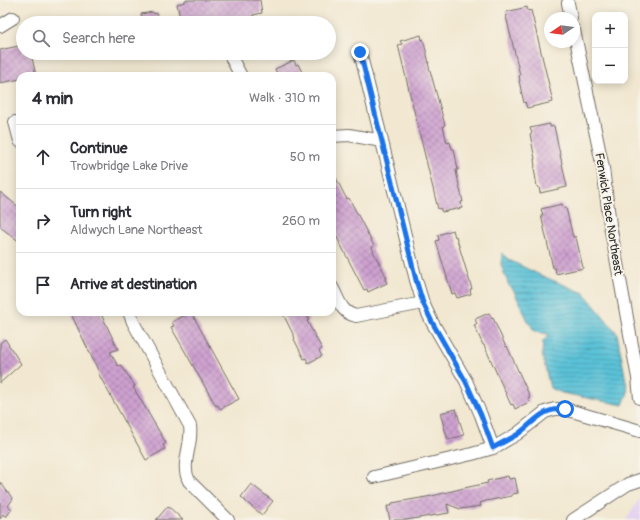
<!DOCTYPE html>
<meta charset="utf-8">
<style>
:root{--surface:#fff;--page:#f7f7f7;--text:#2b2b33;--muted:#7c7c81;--line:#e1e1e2}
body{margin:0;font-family:Pangolin,sans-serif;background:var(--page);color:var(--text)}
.controls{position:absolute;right:12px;top:12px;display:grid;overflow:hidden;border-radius:8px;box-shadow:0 2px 10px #0003}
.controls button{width:36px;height:36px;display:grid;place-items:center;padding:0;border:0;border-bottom:1px solid var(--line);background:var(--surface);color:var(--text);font:20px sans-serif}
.compass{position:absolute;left:544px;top:12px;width:36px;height:36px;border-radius:50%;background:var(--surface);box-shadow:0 2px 10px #0003;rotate:257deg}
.stop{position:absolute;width:12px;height:12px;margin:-9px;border:3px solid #1a73e8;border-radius:50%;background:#fff}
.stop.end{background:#1a73e8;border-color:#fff;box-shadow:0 1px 4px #0008}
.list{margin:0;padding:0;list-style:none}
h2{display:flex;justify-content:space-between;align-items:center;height:52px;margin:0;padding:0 16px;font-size:17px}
h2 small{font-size:13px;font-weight:400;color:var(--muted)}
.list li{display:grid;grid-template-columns:26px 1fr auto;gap:12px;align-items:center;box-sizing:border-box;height:64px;padding:0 16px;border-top:1px solid var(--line)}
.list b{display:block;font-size:15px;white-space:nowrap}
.list p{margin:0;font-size:13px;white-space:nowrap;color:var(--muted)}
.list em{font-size:13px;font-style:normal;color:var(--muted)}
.icon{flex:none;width:22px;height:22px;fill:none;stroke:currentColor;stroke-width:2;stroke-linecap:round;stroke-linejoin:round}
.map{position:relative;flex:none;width:640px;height:520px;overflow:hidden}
.search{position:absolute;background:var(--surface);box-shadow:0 2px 10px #0003;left:16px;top:16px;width:320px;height:44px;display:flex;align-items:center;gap:10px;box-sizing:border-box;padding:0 14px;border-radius:22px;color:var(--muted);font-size:15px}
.panel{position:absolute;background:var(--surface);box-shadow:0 2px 10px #0003;left:16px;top:72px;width:320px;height:244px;border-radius:12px}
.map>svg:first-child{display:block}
</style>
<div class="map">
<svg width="640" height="520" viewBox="0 0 640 520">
<defs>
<pattern id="water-rules" width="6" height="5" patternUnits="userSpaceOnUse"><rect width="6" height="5" fill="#5bc2d8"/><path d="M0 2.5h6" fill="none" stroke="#4b9eaf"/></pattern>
<pattern id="building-cross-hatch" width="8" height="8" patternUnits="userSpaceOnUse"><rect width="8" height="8" fill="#cea1d0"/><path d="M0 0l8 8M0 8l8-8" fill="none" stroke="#a783a9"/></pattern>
</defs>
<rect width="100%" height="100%" fill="#f7f3e8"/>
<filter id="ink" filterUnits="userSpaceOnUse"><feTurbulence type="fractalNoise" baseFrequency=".025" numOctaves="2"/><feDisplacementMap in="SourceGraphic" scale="8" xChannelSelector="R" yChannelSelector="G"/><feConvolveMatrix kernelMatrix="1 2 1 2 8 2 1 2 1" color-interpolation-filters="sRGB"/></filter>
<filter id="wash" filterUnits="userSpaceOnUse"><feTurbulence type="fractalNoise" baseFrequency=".012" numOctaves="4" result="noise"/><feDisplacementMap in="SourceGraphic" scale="16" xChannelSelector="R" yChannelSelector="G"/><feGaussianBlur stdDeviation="0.9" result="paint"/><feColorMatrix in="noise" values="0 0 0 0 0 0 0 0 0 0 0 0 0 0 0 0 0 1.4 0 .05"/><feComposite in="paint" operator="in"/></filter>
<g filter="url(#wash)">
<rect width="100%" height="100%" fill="#f2e8d1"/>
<path fill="#e5d3f0" d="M640,498v22h-14z"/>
<path fill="url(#water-rules)" stroke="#437682" d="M502,253l7,7 31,15 44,18 33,40 11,59 -5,13 -61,-12 -12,-5 -8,-34 1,-13 6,-6 -5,-2 -9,-1 -7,-11 -14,-30 -5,-5 -8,-21z"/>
<g id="blocks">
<path fill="url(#building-cross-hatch)" d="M185,0h75l2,13 -9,2v2l-35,6h-37l-4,-19 8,-2z
M527,7l1,4 3,-1 22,92 -26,6 -2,-6 -1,1 -5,-22h1l-1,-5 1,-1 -14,-59h1l-1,-4z
M153,12l1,2 3,-1 1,10h-15l-2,-9z
M421,35l1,5 1,-1 6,24h-1l17,62 -2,1 4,17 3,-1 2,7h2l4,21h-2l1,6 6,26h-2l1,6 -20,4 -2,-4 -2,1 -40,-164 4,-1 -2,-3z
M23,45v8h8l5,23h-16v3l-20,4v-33z
M294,60l2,5 2,-1 6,12h-26l-3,-7z
M550,124v3l4,-1 13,61 -27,6 -1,-6h-2l-3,-19 1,-1 -1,-8h1l-5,-25 2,-1 -2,-5z
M332,170l12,24 3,5 2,-1 25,48 -2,1 2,6 13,25 -2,1 2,4 -19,9 -1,-3 -3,1 -32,-62z
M0,192l20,16v34l-20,-15z
M562,204l1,4h3l7,29h3l7,31 -27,6 -1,-6h-2l-12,-53h2l-2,-6z
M453,230l2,7 1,-1 16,53h-2l1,5 -14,4 -2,-5 -3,1 -16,-53 3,-1 -1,-5z
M70,312h30l18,37 -8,3 8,14 3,-1 14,21 -2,1 33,56 -3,2 2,4 -19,11 -48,-87 1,-1z
M191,312l48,87 -19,10 -2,-4 -2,1 -45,-79 3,-1 -2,-4z
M282,312h24l3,8 -2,1 15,28 -3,2 3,5 -14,7 -2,-5 -2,1 -10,-20 1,-1z
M489,313l3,6 1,-1 13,29 1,-1 23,51 -2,1 1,4 -14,7 -2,-5 -2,1 -27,-60h-1l-9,-20 3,-1 -2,-5z
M5,339l16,25 -21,19v-40z
M456,409l8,26 -16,5 -8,-27z
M508,476l1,3 6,-1 3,15 -6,1v2l-26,5 -6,2 1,3 -21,3 -13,-5 2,9 -43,7h-16l-3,-14h5v-3l40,-7 32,-8 24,-5 -1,-2z
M0,482l13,17 -5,7 4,3 -6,8 -3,-3 -3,5z
M251,484l22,17 -11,14 -17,-14v-1l-4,-3z
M168,506l15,14h-27z"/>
</g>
</g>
<g filter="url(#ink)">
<use href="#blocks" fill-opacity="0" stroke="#716d65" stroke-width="1"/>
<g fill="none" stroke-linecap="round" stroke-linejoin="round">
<defs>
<path id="street" d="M568,3l3,15
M0,26l13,-8
M574,30l29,138 7,57 28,153 2,20
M360,52l56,228 7,23 9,19 34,59 15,34 12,33
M232,59l9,17
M15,122l5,19
M332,136l17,-1 33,6
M332,287c7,13 9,26 24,29l67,-13
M129,312l4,10 57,104c3,19 -10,38 -1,55l39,39
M374,477l98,-23 21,-6 24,-14 28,-22 10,-3h10l75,22
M573,520l55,-36 12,-4"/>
</defs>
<use href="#street" stroke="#716d65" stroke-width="14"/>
<use href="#street" stroke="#fff" stroke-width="12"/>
</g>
</g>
<g fill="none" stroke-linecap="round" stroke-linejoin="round" filter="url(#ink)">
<path stroke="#1a73e8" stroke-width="5" d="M360,52l56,228 7,23 9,19 34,60 15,33 12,33c8,-5 17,-9 25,-14 17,-12 23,-26 47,-25"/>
</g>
<g text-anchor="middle" stroke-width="4" stroke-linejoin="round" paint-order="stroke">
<g font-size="12" fill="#2b2b2b" stroke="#f7f3e8">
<text transform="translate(609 214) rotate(81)" y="4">Fenwick Place Northeast</text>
</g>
</g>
</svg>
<div class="controls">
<button>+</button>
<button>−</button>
</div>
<svg class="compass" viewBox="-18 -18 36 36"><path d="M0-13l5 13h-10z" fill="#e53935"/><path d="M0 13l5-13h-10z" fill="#7c7c81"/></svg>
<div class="stop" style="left:565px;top:409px"></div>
<div class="stop end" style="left:360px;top:52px"></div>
<div class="search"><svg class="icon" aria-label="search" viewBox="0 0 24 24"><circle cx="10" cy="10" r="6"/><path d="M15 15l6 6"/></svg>Search here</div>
<section class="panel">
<h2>4 min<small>Walk · 310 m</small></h2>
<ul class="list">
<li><svg class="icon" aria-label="ahead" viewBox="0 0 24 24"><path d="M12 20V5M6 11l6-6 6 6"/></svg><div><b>Continue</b><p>Trowbridge Lake Drive</p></div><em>50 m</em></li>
<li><svg class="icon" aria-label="right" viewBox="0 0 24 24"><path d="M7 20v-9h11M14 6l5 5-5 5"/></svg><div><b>Turn right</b><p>Aldwych Lane Northeast</p></div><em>260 m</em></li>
<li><svg class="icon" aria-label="arrive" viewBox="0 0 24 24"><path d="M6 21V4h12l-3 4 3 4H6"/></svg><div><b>Arrive at destination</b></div></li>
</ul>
</section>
</div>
